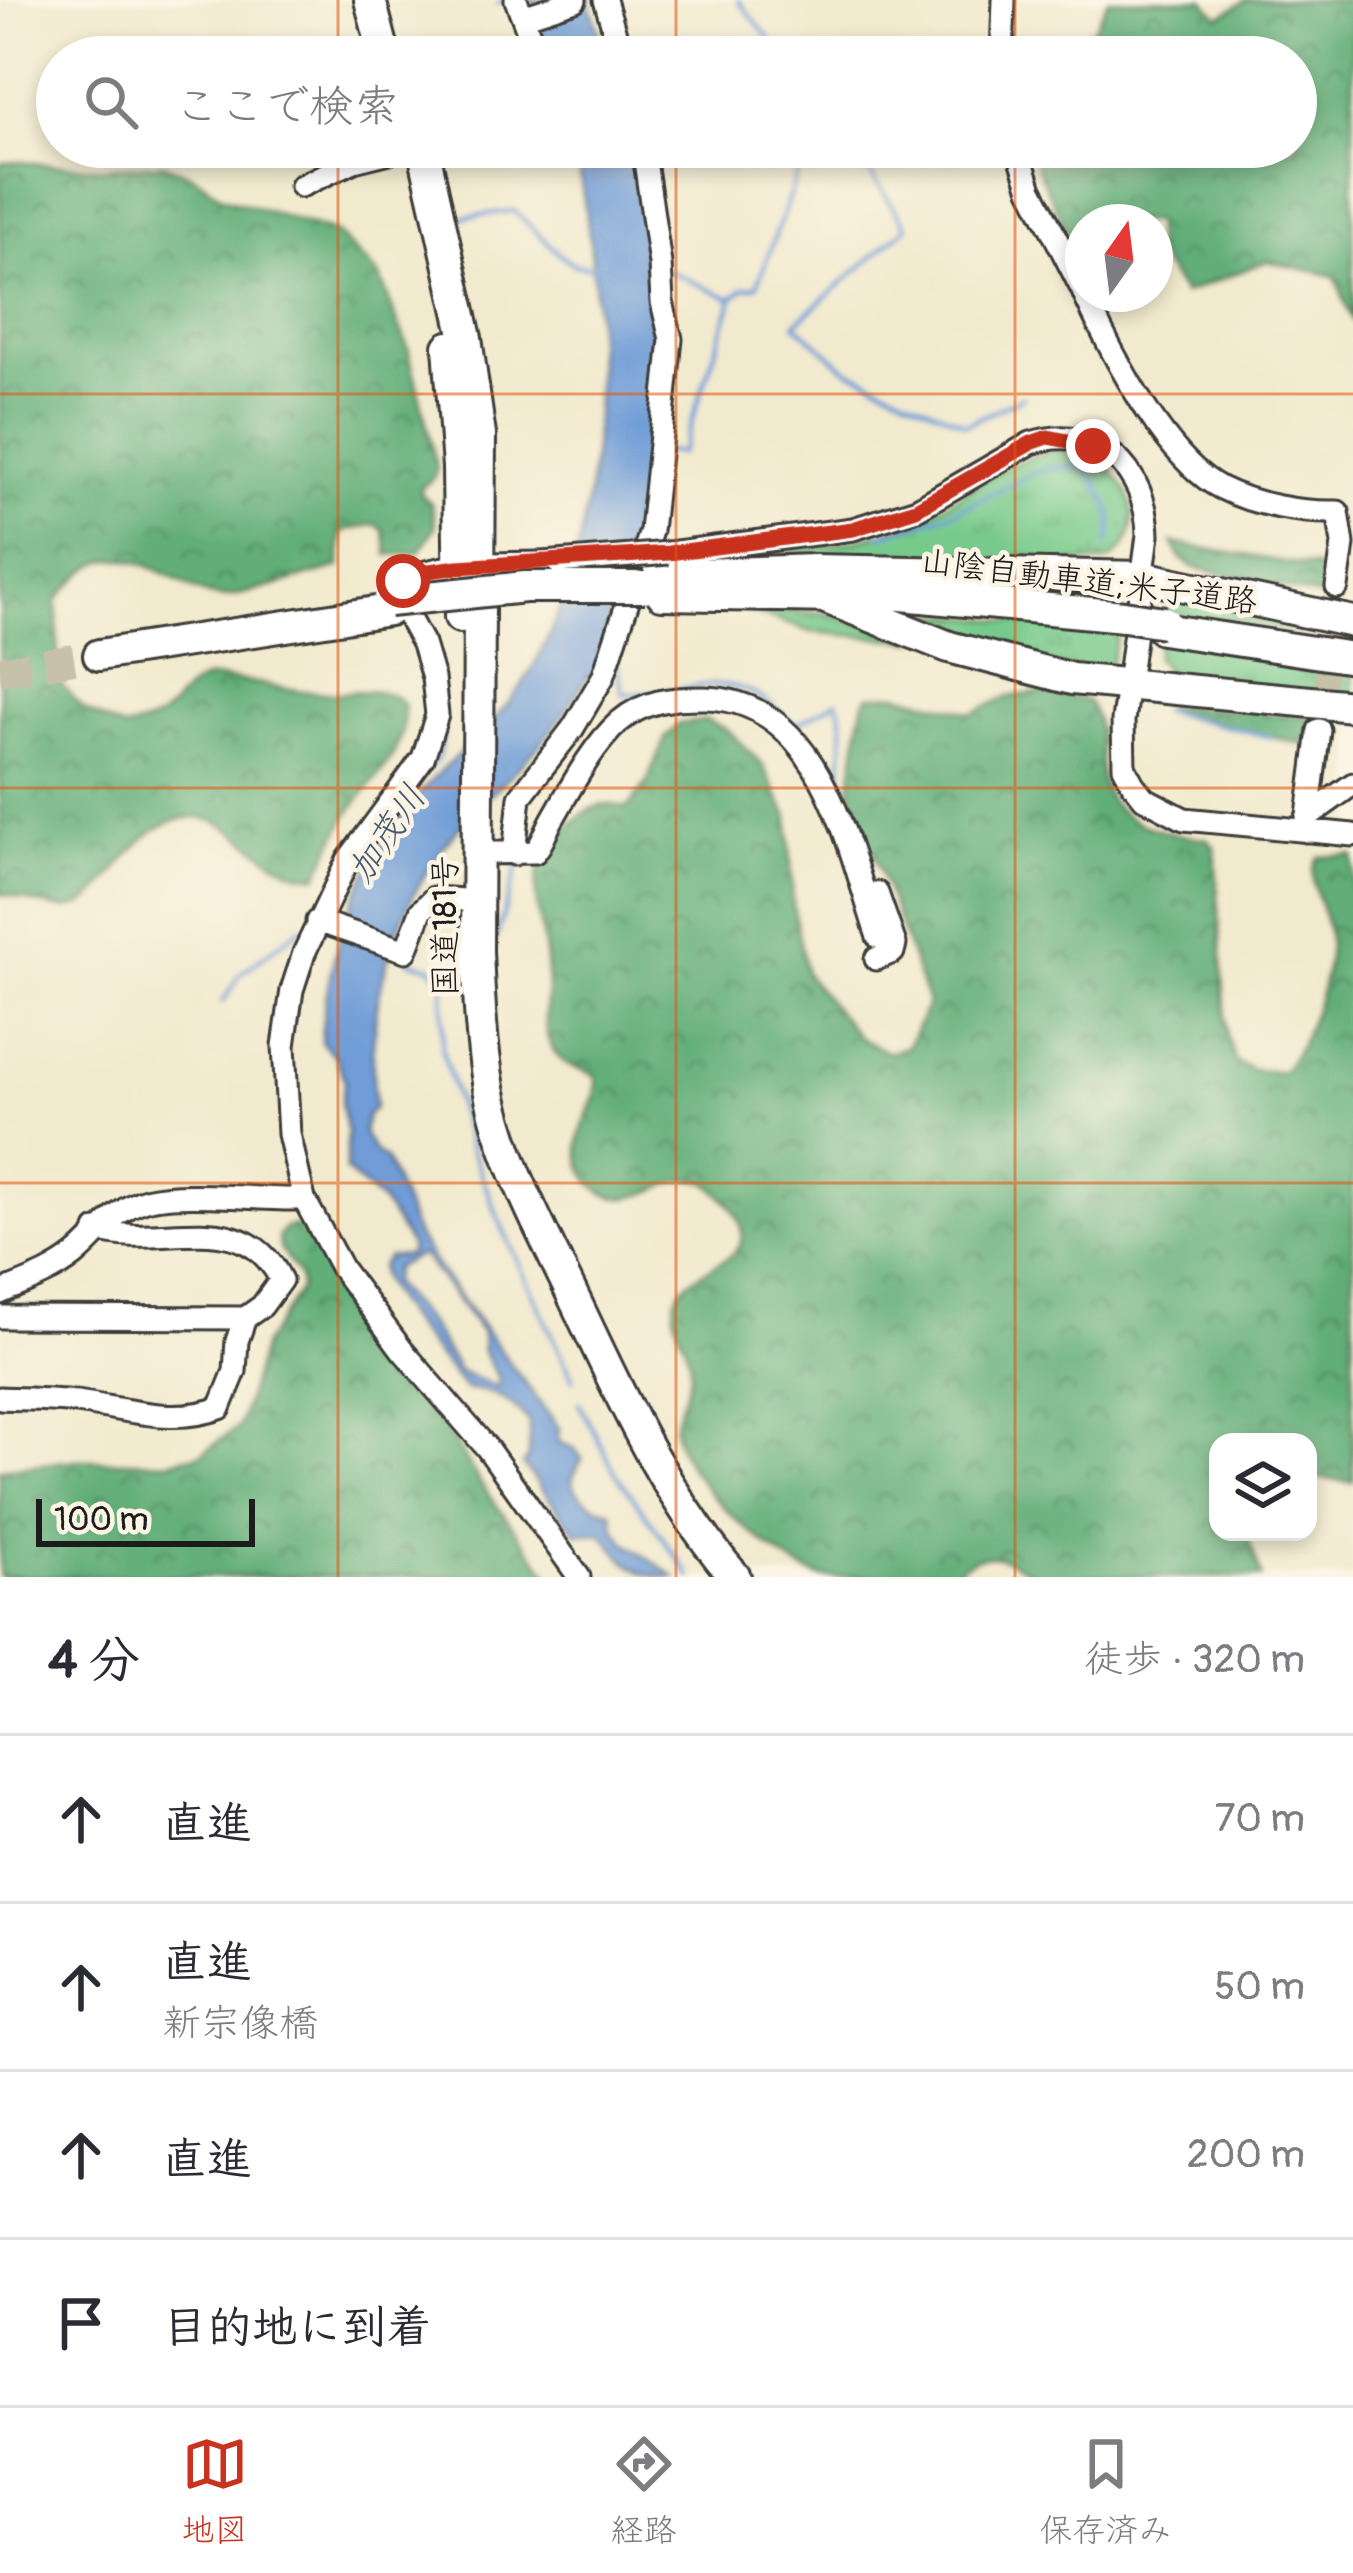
<!DOCTYPE html>
<html lang="ja">
<meta charset="utf-8">
<style>
:root{--surface:#fff;--page:#f2f2f3;--text:#2b2b33;--muted:#7c7c81;--line:#e1e1e2;--accent:#c8321e}
body{margin:0;font-family:Pangolin,"Klee One",sans-serif;background:var(--page);color:var(--text)}
.controls{position:absolute;right:36px;bottom:36px;display:grid;overflow:hidden;border-radius:24px;box-shadow:0 6px 18px #0003}
.controls button{width:108px;height:108px;display:grid;place-items:center;padding:0;border:0;border-bottom:3px solid var(--line);background:var(--surface);color:var(--text);font:60px sans-serif}
.compass{position:absolute;left:1065px;top:204px;width:108px;height:108px;border-radius:50%;background:var(--surface);box-shadow:0 6px 18px #0003;rotate:14deg}
.scale{position:absolute;left:36px;bottom:30px;width:219px;box-sizing:border-box;padding-left:12px;border:6px solid #1c1c1c;border-top:0;font-size:33px;line-height:42px;white-space:nowrap;color:#1c1c1c;-webkit-text-stroke:9px #fcf5e5;paint-order:stroke}
.stop{position:absolute;width:36px;height:36px;margin:-27px;border:9px solid #c8321e;border-radius:50%;background:#fff}
.stop.end{background:#c8321e;border-color:#fff;box-shadow:0 3px 12px #0008}
.list{margin:0;padding:0;list-style:none}
h2{display:flex;justify-content:space-between;align-items:center;height:156px;margin:0;padding:0 48px;font-size:51px}
h2 small{font-size:39px;font-weight:400;color:var(--muted)}
.list li{display:grid;grid-template-columns:78px 1fr auto;gap:36px;align-items:center;box-sizing:border-box;height:168px;padding:0 48px;border-top:3px solid var(--line)}
.list b{display:block;font-size:45px;white-space:nowrap}
.list p{margin:0;font-size:39px;white-space:nowrap;color:var(--muted)}
.list em{font-size:39px;font-style:normal;color:var(--muted)}
.icon{flex:none;width:66px;height:66px;fill:none;stroke:currentColor;stroke-width:2;stroke-linecap:round;stroke-linejoin:round}
.map{position:relative;flex:none;width:1353px;height:1577px;overflow:hidden}
.search{position:absolute;background:var(--surface);box-shadow:0 6px 18px #0003;left:36px;right:36px;top:36px;height:132px;display:flex;align-items:center;gap:30px;box-sizing:border-box;padding:0 42px;border-radius:66px;color:var(--muted);font-size:45px}
.sheet{height:828px;background:var(--surface)}
nav{display:flex;justify-content:space-around;align-items:center;box-sizing:border-box;height:168px;border-top:3px solid var(--line);background:var(--surface);font-size:33px;color:var(--muted)}
nav a{display:grid;justify-items:center;gap:6px}
nav .on{color:var(--accent)}
.map>svg:first-child{display:block}
</style>
<div class="map">
<svg width="1353" height="1577" viewBox="0 0 1353 1577">
<defs>
<pattern id="grass-tufts" width="24" height="20" patternUnits="userSpaceOnUse" patternTransform="scale(3)"><rect width="24" height="20" fill="#78ca8c"/><path d="M3 7l-1-3M5 7V3M7 7l1-3M15 17l-1-3M17 17v-4M19 17l1-3" fill="none" stroke="#67ad78"/></pattern>
<pattern id="forest-crowns" width="20" height="18" patternUnits="userSpaceOnUse" patternTransform="scale(3)"><rect width="20" height="18" fill="#62ae78"/><path d="M2 6a3 3 0 1 1 6 0M12 15a3 3 0 1 1 6 0" fill="none" stroke="#508d62"/></pattern>
</defs>
<rect width="100%" height="100%" fill="#fcf5e5"/>
<filter id="ink" filterUnits="userSpaceOnUse"><feTurbulence type="fractalNoise" baseFrequency=".00833" numOctaves="2"/><feDisplacementMap in="SourceGraphic" scale="24" xChannelSelector="R" yChannelSelector="G"/><feConvolveMatrix kernelMatrix="1 2 1 2 8 2 1 2 1" color-interpolation-filters="sRGB"/></filter>
<filter id="wash" filterUnits="userSpaceOnUse"><feTurbulence type="fractalNoise" baseFrequency=".004" numOctaves="4" result="noise"/><feDisplacementMap in="SourceGraphic" scale="48" xChannelSelector="R" yChannelSelector="G"/><feGaussianBlur stdDeviation="2.7" result="paint"/><feColorMatrix in="noise" values="0 0 0 0 0 0 0 0 0 0 0 0 0 0 0 0 0 1.4 0 .05"/><feComposite in="paint" operator="in"/></filter>
<g filter="url(#wash)">
<rect width="100%" height="100%" fill="#f2eace"/>
<path fill="url(#grass-tufts)" stroke="#4a7354" stroke-width="3" d="M1056,450c17,2 32,5 47,15 36,24 43,75 3,97l-461,1c81,-8 178,-8 255,-36 55,-20 96,-66 156,-77z
M1185,593l168,35v11l-189,-26z
M742,608l82,5 93,28 -105,-9z
M890,609l228,23 -7,30c-37,25 -179,-36 -221,-53z
M1159,637l194,28v32l-179,-15 -18,-24z"/>
<path fill="url(#forest-crowns)" stroke="#3f654a" stroke-width="3" d="M1108,0h96l15,17 28,-17h106v323l-18,-47 -68,-15 -84,33 -28,-41v-31h-72v12l-14,1 -32,-66 -5,-22h264v-90h-241l40,-30z
M21,162l82,6 59,-4 32,12 28,21 113,35 44,43 29,73 29,120 -4,11 -12,8 1,8 9,8 5,23 -17,27 -31,2 -4,-26 -9,-5 -34,8 -1,35c-25,6 -99,31 -119,30 -19,-1 -35,-13 -51,-21 -57,-29 -73,-21 -113,24l2,82 26,28 38,19c57,-8 46,-36 83,-50 41,-2 83,14 124,14 24,0 54,-8 73,10 5,44 -20,66 -45,98 -17,21 -28,51 -40,74 -49,5 -79,-64 -132,-57 -58,8 -76,83 -114,90 -21,4 -49,-12 -72,-14v-731z
M1173,543l158,27 -2,29 -136,-32 -13,-9z
M1044,692l43,8c16,25 12,46 14,75 5,50 67,59 107,64l7,9 12,188 8,25 18,9 29,2c25,-29 47,-94 47,-133 0,-26 -28,-59 -10,-82l34,-2v627l-45,-5v-35h-90v90h28l16,45h-227c-28,-21 -56,-33 -83,0 -33,0 -100,0 -129,0 -42,-9 -153,-106 -148,-152 1,-18 14,-34 15,-53 2,-23 -20,-48 -15,-71 8,-30 60,-36 66,-60 5,-23 -19,-47 -36,-60 -29,-6 -45,11 -72,16 -31,7 -53,-19 -54,-49 -1,-25 22,-47 17,-72 -13,-8 -31,-9 -40,-22 -19,-25 -7,-53 -9,-82 -4,-67 -33,-90 23,-147 20,-19 32,-24 58,-17l18,-24 19,-46 14,-14 27,-4 22,10 35,36 26,52 4,87 13,69 53,64 31,15 18,-7 20,-43 -78,-215 13,-84 5,-8 29,-2 75,19 35,-16z
M1180,706l133,11 -5,29 -145,-37z
M294,1226l12,6 49,79 58,68 74,114 64,84h-551v-108l76,-9 92,2 33,-8 38,-28 24,-81 37,-56 -1,-13 -19,-27 -2,-12 7,-9z"/>
<path fill="#6f9dd7" stroke="#465c7a" stroke-width="3" fill-rule="evenodd" d="M523,0h66l18,57h-58l-17,-55z
M574,147h55l14,80 10,126 -13,181 -42,120 10,7 -10,19 -11,-4c-27,48 -52,77 -92,114 -90,81 -133,197 -120,317l-8,9 -4,17 10,17 13,10 30,74 28,42 115,152 -1,14 16,6 8,11 -10,20c3,19 23,28 40,32l3,18 9,12 51,36c-45,0 -46,-14 -74,-44h-25l-53,-68 6,-9v-34c-16,-19 -37,-35 -63,-32 -19,-23 -80,-91 -85,-116 -1,-11 1,-10 7,-17l20,-2 3,-8 -29,-45 -36,-31 1,-38 -6,-28 4,-25 -10,-24 -14,-14c6,-91 38,-179 99,-249 29,-34 68,-62 95,-98 100,-141 95,-385 59,-548zM417,1256h6l59,77 1,19 16,28 -2,7 -38,-15 -30,-48 -37,-40 2,-16z"/>
<g fill="none" stroke-linecap="round" stroke-linejoin="round">
<path stroke="#6f9dd7" stroke-width="4.5" d="M738,0l46,57
M498,3l7,-3
M852,147l55,80 -112,97 51,45 120,55 57,-27
M463,217l51,-6 51,48 10,6 22,3
M669,271l58,26 6,1 11,-10 13,-2 50,-139
M665,451l16,2 52,-155
M879,536l73,-23 89,-43 29,-4 20,6c14,25 29,41 18,71
M617,665l6,29c75,3 105,-38 171,32l43,-25c15,35 -3,71 7,106
M1162,711l109,26
M424,774l14,-16 5,-22
M497,935l22,-72
M408,961l23,6 13,15 -2,67 28,98 35,87 68,145
M223,1002l17,-28 61,-46
M579,1403l36,69 76,105"/>
</g>
</g>
<g filter="url(#ink)">
<g fill="none" stroke-linecap="round" stroke-linejoin="round">
<path stroke="#c7c1aa" stroke-width="21" stroke-dasharray="21 10" stroke-linecap="butt" d="M1321,717l16,-130"/>
<path stroke="#c7c1aa" stroke-width="30" stroke-dasharray="30 15" stroke-linecap="butt" d="M0,671l99,-16"/>
<defs>
<path id="minor" d="M516,0l22,57
M605,0l17,57
M523,17l52,-17
M1002,57l2,-57
M1017,147l14,42 52,102
M301,186l53,-25 56,-14
M1084,294c26,56 80,165 137,194 34,17 80,25 117,24l5,32 -6,43
M669,553l184,-24 64,-20 114,-66c67,-22 116,27 117,92l-25,186 1,46 9,17 11,14 40,21 169,16
M557,562c-50,4 -109,-4 -154,19l-3,21 23,42 10,34 4,37 -14,43 -75,102 -44,93 -12,37 -8,56 5,88 15,65 38,70 60,81 85,98 92,129
M1307,817l46,-33
M1306,831l13,-101
M480,853l55,-1c8,-9 11,-21 17,-32 18,-31 40,-74 67,-98 26,-22 53,-24 85,-24 118,1 144,151 174,239
M514,854l6,-57 53,-69 30,-51 48,-146 20,-192 -9,-37 -2,-38 -17,-117
M317,921l89,30 15,-40 13,-13 45,3
M876,959l17,-7 2,-8 -18,-51
M0,1293c26,-11 51,-19 74,-37 25,-20 39,-47 72,-56 37,-10 115,0 158,-1
M0,1317l245,1 17,-12 19,-26c-38,-78 -121,-30 -184,-50
M0,1398c25,1 52,1 77,4 48,7 96,23 143,6l15,-37 2,-30 8,-23"/>
<path id="highway" d="M370,0l15,57
M423,147l43,191 14,97 -3,516c2,46 4,92 12,137 14,72 51,139 82,204 49,102 90,198 164,285
M449,347l9,120 2,150
M646,576l169,-6 328,7 210,45
M837,589l287,27
M662,594l174,3
M821,596l128,51 123,32 281,27
M1162,629l191,29
M99,655l290,-45"/>
</defs>
<use href="#minor" stroke="#3c3b37" stroke-width="27"/>
<use href="#highway" stroke="#3c3b37" stroke-width="36"/>
<use href="#minor" stroke="#fff" stroke-width="21"/>
<use href="#highway" stroke="#fff" stroke-width="30"/>
<defs>
<path id="minor-bridge" d="M557,562l112,-9"/>
<path id="highway-bridge" d="M389,601l136,-14h120
M1124,616l40,6"/>
</defs>
<use href="#minor-bridge" stroke="#3c3b37" stroke-width="27" stroke-linecap="butt"/>
<use href="#highway-bridge" stroke="#3c3b37" stroke-width="36" stroke-linecap="butt"/>
<use href="#minor-bridge" stroke="#fff" stroke-width="21"/>
<use href="#highway-bridge" stroke="#fff" stroke-width="30"/>
</g>
</g>
<g fill="none" stroke-linecap="round" stroke-linejoin="round" filter="url(#ink)">
<path stroke="#c8321e" stroke-width="15" d="M403,581l19,-9 36,-5 211,-14 184,-24 63,-20 115,-66 17,-6 45,9"/>
</g>
<path fill="none" stroke="#de560d" stroke-width="3" stroke-opacity="0.55" d="M338,0v57M676,0v57M1015,0v57M338,147v1430M676,147v1430M1015,147v1430M0,394h1353M0,788h1353M0,1183h1353"/>
<g text-anchor="middle" stroke-width="9" stroke-linejoin="round" paint-order="stroke">
<g font-size="33" fill="#1c1c1c" stroke="#fcf5e5">
<text transform="translate(1089 580) rotate(7)" y="12">山陰自動車道;米子道路</text>
<text transform="translate(444 926) rotate(-90)" y="12">国道181号</text>
</g>
<g font-size="36" font-style="italic" fill="#415670" stroke="#fcf5e5">
<text transform="translate(386 833) rotate(-56)" y="13">加茂川</text>
</g>
</g>
</svg>
<div class="controls">
<button><svg class="icon" aria-label="layers" viewBox="0 0 24 24"><path d="M12 4l9 5-9 5-9-5zM3 14l9 5 9-5"/></svg></button>
</div>
<svg class="compass" viewBox="-18 -18 36 36"><path d="M0-13l5 13h-10z" fill="#e53935"/><path d="M0 13l5-13h-10z" fill="#7c7c81"/></svg>
<div class="scale">100 m</div>
<div class="stop" style="left:403px;top:581px"></div>
<div class="stop end" style="left:1093px;top:446px"></div>
<div class="search"><svg class="icon" aria-label="search" viewBox="0 0 24 24"><circle cx="10" cy="10" r="6"/><path d="M15 15l6 6"/></svg>ここで検索</div>
</div>
<section class="sheet">
<h2>4 分<small>徒歩 · 320 m</small></h2>
<ul class="list">
<li><svg class="icon" aria-label="ahead" viewBox="0 0 24 24"><path d="M12 20V5M6 11l6-6 6 6"/></svg><div><b>直進</b></div><em>70 m</em></li>
<li><svg class="icon" aria-label="ahead" viewBox="0 0 24 24"><path d="M12 20V5M6 11l6-6 6 6"/></svg><div><b>直進</b><p>新宗像橋</p></div><em>50 m</em></li>
<li><svg class="icon" aria-label="ahead" viewBox="0 0 24 24"><path d="M12 20V5M6 11l6-6 6 6"/></svg><div><b>直進</b></div><em>200 m</em></li>
<li><svg class="icon" aria-label="arrive" viewBox="0 0 24 24"><path d="M6 21V4h12l-3 4 3 4H6"/></svg><div><b>目的地に到着</b></div></li>
</ul>
</section>
<nav>
<a class="on"><svg class="icon" aria-label="map" viewBox="0 0 24 24"><path d="M3 6l6-2 6 2 6-2v14l-6 2-6-2-6 2zM9 4v14M15 6v14"/></svg>地図</a>
<a><svg class="icon" aria-label="directions" viewBox="0 0 24 24"><path d="M12 3l9 9-9 9-9-9zM9 14v-3h6M13 9l2 2-2 2"/></svg>経路</a>
<a><svg class="icon" aria-label="saved" viewBox="0 0 24 24"><path d="M7 4h10v16l-5-4-5 4z"/></svg>保存済み</a>
</nav>
